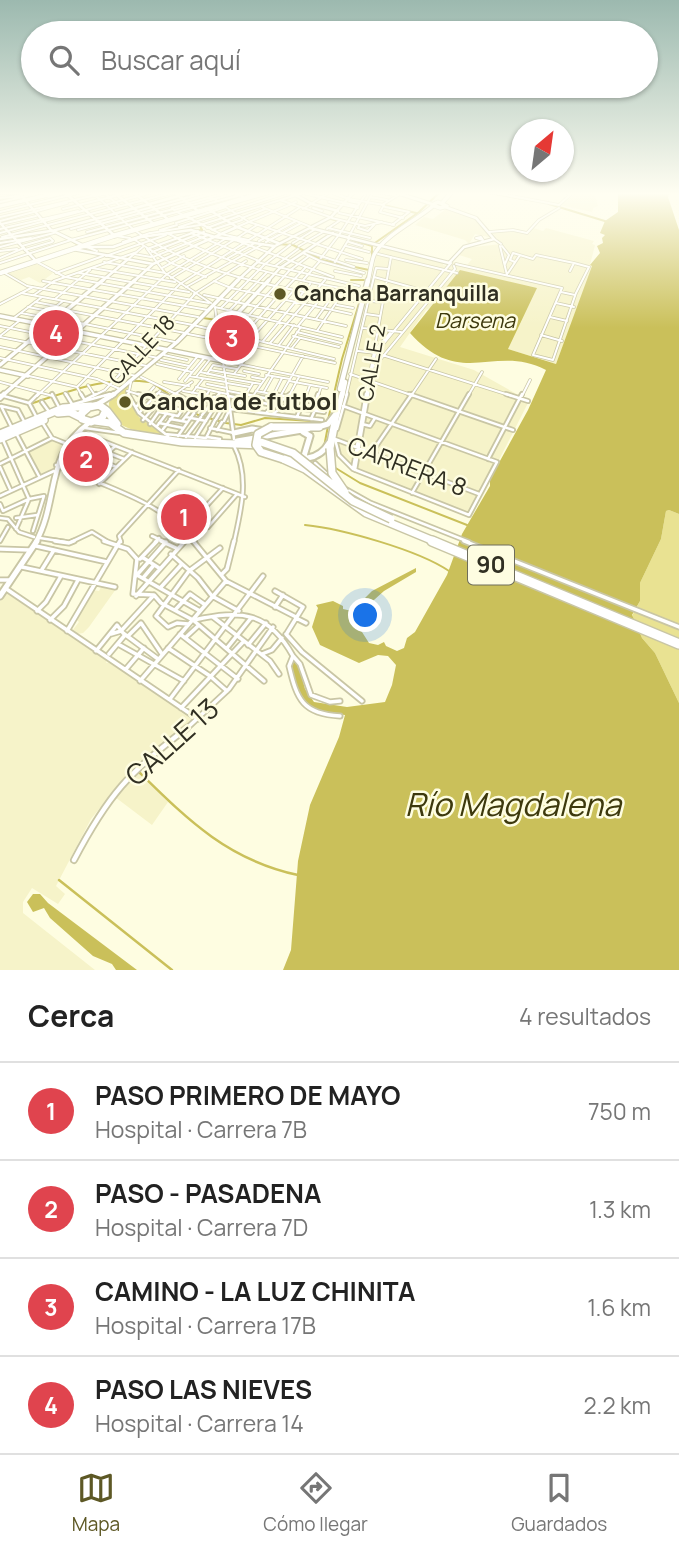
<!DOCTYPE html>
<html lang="es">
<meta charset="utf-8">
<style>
:root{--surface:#fff;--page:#f6f6f6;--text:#222;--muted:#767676;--line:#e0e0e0;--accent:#5d5825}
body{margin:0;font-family:Manrope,sans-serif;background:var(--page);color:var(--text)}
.compass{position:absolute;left:511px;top:119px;width:63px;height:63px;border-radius:50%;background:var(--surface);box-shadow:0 2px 5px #0004;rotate:29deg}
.you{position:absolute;left:366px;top:616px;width:24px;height:24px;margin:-18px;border:5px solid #fff;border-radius:50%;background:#1a73e8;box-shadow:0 0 0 10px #1a73e833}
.badge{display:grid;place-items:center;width:46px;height:46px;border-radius:50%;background:var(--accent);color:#fff;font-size:23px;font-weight:700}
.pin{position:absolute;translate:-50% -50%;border:4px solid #fff;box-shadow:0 2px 7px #0006}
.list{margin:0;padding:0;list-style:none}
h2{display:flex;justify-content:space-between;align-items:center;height:91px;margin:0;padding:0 28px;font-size:30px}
h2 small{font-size:23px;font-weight:400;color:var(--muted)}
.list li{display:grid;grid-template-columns:46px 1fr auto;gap:21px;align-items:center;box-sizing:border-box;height:98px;padding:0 28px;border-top:2px solid var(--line)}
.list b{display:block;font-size:26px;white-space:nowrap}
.list p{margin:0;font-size:23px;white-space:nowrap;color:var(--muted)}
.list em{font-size:23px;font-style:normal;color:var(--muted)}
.icon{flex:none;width:38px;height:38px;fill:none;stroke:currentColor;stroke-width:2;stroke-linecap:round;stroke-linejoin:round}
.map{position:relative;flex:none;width:679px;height:970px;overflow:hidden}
.search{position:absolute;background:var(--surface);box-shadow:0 2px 5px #0004;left:21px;right:21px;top:21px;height:77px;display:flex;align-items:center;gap:18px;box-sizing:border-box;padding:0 24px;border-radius:38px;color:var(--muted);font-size:26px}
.sheet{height:483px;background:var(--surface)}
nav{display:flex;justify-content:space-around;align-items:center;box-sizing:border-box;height:98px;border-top:2px solid var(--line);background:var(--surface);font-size:19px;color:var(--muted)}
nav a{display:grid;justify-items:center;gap:4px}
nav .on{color:var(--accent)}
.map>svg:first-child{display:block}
</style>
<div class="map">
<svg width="679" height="970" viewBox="0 0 679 970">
<rect width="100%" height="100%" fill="#fefde1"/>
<path fill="#f6f3c9" d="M570,192h24l4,14 -5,2 -1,4 -32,-7 9,-9 5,1z
M446,209l29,9 17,20 -17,-4 -6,10 -4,-4 -50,-15 9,-8 9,2z
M533,228l10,3 3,-3 48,13 -2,3 3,1 -5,20 3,1 -37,98 -48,-15 -47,-79 -27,36 -8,4 -26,37 74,23 55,31 -59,116 -124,-51 -11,-16 -1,-12 20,-75 23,-110 6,-5 61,14 -1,3 7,2 3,-5 14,3 5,-6 -13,-4 6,-7 36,-4 -9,-12 21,-1 16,3z
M35,263l18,10 -13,10 -11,-6 -8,3 -13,-7z
M52,439l13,6 -12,24 -13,7 -12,-23z
M102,585l14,4 -27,38 -6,6 -6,1 -5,-3 7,-9 -3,-3 17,-29 6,1z
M7,591l100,69 -1,3 4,-1 83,57 -59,47 -43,53 -35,67 9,8 -7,10 -26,-16 -9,14v11l72,57h-95v-369z
M136,771l32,31 -16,23 -37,-28z"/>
<path fill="#e9e292" d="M129,384l-3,10 13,23 24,18c-20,-3 -56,-5 -54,-33z
M669,510l10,4v189l-24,-50 -13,-15 -10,-22 8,-15v-18l21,-44 5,-28z"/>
<path fill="#cac05a" d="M618,192h52l-2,5 11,33v284l-10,-4 -3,1 -5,28 -21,44v18l-8,14 10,23 13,15 24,50v267h-396l8,-20 7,-89 12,-56 29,-68 6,-22c-26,-3 -44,-7 -51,-35 -2,-9 -4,-14 -1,-22l5,3 7,28 9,13 33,5 38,-5 7,-17 4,-20 -8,-9 -10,-1 -19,8 -39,-18 -8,-18 6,-19 -2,-3 17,-4 10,5v3l9,2 20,-20 44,-23v4l-32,19 -29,26v4l14,22 9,2 6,-3 2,4 11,5 7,-3 3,-10 8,-6 32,-57 15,-41 28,-48v-7l38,-69 18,-40c-52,-27 -85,20 -136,-37l50,-63 77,18 -29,61 48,15 36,-98 -2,-1 10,-12 -3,-7 6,-3 -1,-5 3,-3 -5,-2 5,-12 13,-9z
M33,894h7l8,9 89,67h-21l-4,-6 -19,-8 -43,-38 -6,-10 -11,4 -6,-10z"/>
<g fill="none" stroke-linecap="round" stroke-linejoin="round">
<path stroke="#cac05a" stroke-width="2" d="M328,218l10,3
M200,226l2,4
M353,240l19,6
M351,280h13
M203,318l14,2
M154,384l44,31 28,8 15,2 24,-7 62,4
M30,404c40,-13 76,-28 119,-22
M328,420l14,-61 27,-88
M324,447l4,-21
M334,467l26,16 107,42
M305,525c38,4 113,25 144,46"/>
<path stroke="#cac05a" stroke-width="2.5" d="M139,772c49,48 89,88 159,103
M59,880l113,90"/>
<path stroke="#cac05a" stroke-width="2" d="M482,192l53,9
M549,204l59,18
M384,205l32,8
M145,235l57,-5
M73,242l7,4
M276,244l17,1 29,15 47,10 2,-2
M372,260v-15l47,-33 21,-20"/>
<defs>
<path id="street-far3" d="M91,192c17,13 31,30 49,42 63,42 141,54 214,67
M204,192l12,8
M330,192l19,7 35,6 -4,7 23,6
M374,192l21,3
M490,192l69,13 11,-10 -5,-3
M0,193l30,1
M104,193l16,13
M303,193l55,13
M95,196l14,-4
M370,197l17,3
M0,198l19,-2
M280,200l50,17
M349,201l10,2
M0,202l45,-10
M329,202l13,3
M344,205l14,3
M382,205l21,-13
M224,206l25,16 113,37
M262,207l49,20
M385,207l24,5
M172,208l58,-16
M313,208l9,3
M63,209l68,-17
M303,209l27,-17
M174,210l66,-18
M0,212l82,-20
M177,212l44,22
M339,213l55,12
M0,217l96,-22
M242,218l23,-9
M332,218l33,8 17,-4
M0,221l67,-18
M176,223l50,-16
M2,224l34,-8
M392,225l17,-13
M359,226l-1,2 10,3 6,-6
M179,227l110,-35
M237,227l59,-25
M207,228l32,-12
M328,228l42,10
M0,229l78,-18
M71,229l137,-37
M327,229l12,-8
M78,230l108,-29
M160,230l17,-5
M212,230l30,-10
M87,232l86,-23
M489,232l24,-2 14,3 12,-13 20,-12
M0,233l153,-41
M151,233l49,-8 106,-33
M167,233c60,32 124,47 191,58
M191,233l68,28
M221,234l27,6 -32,-3z
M339,235l28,-43
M116,236l14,2
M2,237l173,-45
M481,237l2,3 -7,-2z
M237,238l20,-13
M348,238l25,-46
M494,239l7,5
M135,240l36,23 35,14
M238,241l95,36
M259,241l37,-20
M123,242l27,-9
M266,242l35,-19
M349,242l13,4
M0,243l31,-5
M293,243l21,-13
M22,246l28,-8 3,3
M299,246l24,-14
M346,246l23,6
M500,246l7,29
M502,246l7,9 -4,9
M0,247l54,-14
M87,247l10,4
M25,250l27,-8
M0,251l17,-2
M306,251l48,16
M152,252l52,-20
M303,253l17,8 44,12
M134,254l17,3
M378,254l79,19
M106,256l60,-21
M153,257l55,-22
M0,258l24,-10
M228,258l27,-15
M321,258l17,-22
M127,260l17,-14
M346,260l21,3
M37,262l28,15 144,26
M104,262l61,11 46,30
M257,262l102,24
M335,262l14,-23
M515,262l-5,-2 3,-7 20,6 3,-4 38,8 -4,8
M0,263l71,-23 181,-48
M456,264l106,24 -29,67 20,5 23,-67 13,-26 -15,-4
M275,266l23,-17
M92,268l83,14
M162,268l22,-12
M445,270l6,-7
M335,271l26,5
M3,272l24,14 171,31
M56,273l47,-17
M79,273l110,19
M165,273l-18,-24 51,-18
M508,273l12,-18
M374,277l66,18
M171,278l63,-38
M43,281l165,29
M214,281l17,7 120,26
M186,287l77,-43
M286,288l19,-20
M321,291l35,6
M561,292l14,3
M21,293l172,32 141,34
M194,294l52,-33
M34,295l20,-14 83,-29
M204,295l142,31
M55,299l35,-29
M369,301l13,1
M35,302l21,4
M556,303l18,4
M0,304l33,-17
M337,305l16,3
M28,307l21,4
M55,308l130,25
M221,308l44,-44 25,-19
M230,310l37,-38
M21,313l21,4
M366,314l14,2
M45,316l130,26
M550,317l17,4
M14,318l28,-21
M316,319l16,-22
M35,323l28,-22
M0,326l158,32
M298,326l28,-34
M363,328l38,4
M218,330l-3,-23 127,30
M317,331l27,-40
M297,332l44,11
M188,334l31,6
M232,334l57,-63 20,-15
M541,335l21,6
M0,336l19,-15
M243,336l33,-38
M293,336l46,11
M0,337l147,29
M263,341l47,-57
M238,343l97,20
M270,343l55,-63
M279,345l15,-20
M0,347l136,29
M292,348l8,-10
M376,349l14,-16
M358,351l18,2 136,43
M164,355l23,5
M0,358l97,21 23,10
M161,360l28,6
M230,362l90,-101
M157,364l35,8
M375,366l80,-97 -1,-3
M210,370l35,6
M244,371l15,3
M200,372l24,5
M207,374l6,-9 24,4
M234,374l25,-33
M350,374l64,22
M266,375l24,4
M29,376l48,11
M189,376l37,6
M141,377l39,19
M196,377l15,-19
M252,377l11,2
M226,378l35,6
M179,379l18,-22
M185,381l20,-24
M289,381l38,7
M0,382l53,14
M164,382l25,4
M227,383l23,4
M207,384l20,4
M88,385l6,9
M77,387l103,-103 119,-76
M77,387l5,9
M196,387l31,7
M127,391l17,5
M183,391l24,4
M228,391l26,5
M256,391l26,5
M264,392l9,-16
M65,393l2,3
M158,393l8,3
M192,393l11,-14
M274,394l8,-16
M0,395l3,1
M281,395l22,-39
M37,396l130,-122 58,-35
M93,396l12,-6 90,-96
M104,396l7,-2
M128,396l3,-14
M146,396l8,-9
M155,396l5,-5
M172,396l20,-14
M206,396l3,-5
M218,396l2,-3
M228,396l-5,-35 105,21
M245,396l8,-13
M253,396l48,-69
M289,396l10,-19
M306,396l4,-11
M318,396l3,-9
M346,396l30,-128 13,1
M366,396l25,-139
M368,396l7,-42 69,-84
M411,396l25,-37
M468,396l14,-24
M522,396l8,-16"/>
<path id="street-far2" d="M52,394l8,15
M66,394l6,10
M81,394l3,5
M128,394l11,19 29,23
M138,394l34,10 -4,5
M177,394l10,6 -5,4
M202,394l5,1
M228,394l6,45
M244,394l36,7
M273,394l52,10
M409,394l104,36
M506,394l22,7
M0,395l29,8 8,15
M172,396l3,-2
M229,396l44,9
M214,397l14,2
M84,400l12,-6
M203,400l26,4
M42,402l8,11
M29,403l9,-9
M315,403l3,-9
M70,405l40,-11
M1,406l17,4 7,13
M1,406l11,22
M136,407l12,-13
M169,407l13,3
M291,407l33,5
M189,408l11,-14
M230,409l92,11
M236,409l10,-15
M195,411l12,-17
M140,412l17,-18
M159,412l19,4
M267,412l23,-18
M272,414l15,-9
M202,415l17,-21
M178,416l6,-9
M186,417l20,4
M297,417l9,-23
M170,419l17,3
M216,419l9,-15
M311,419l7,-16
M143,420l14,-16
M182,421l8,-10
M224,421l5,-10
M42,422l10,16 15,6
M159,423l24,5
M150,424l19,-27 -8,-3
M362,424l8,2 5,-8
M157,426l10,-13
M85,428l35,5
M210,428l24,5
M163,429l11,-14
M337,429l10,-35
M217,430l5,-8
M80,432l165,65
M16,433l23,43
M165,434l41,4 9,-18
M178,436l16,-23
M186,437l15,-20
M207,437l13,2
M195,438l22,-35
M335,439l4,16 14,14 116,46 28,-53 -154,-56
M335,439l144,55
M3,440l26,59 -13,30
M93,447l31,12
M372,452l40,-58
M87,455l29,12
M488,459l34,-65
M315,463l17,16
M0,464l52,-26
M84,464l25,10
M56,465c48,21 105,36 139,77
M0,467l10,22
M353,469l13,-75
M355,470l13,-76
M83,477l32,-31
M99,484l33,-32
M346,489l25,14 98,39
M412,493l57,-99
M0,496l54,-25
M0,504l3,7 26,-12 15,-3 -11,35
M0,518l8,1 11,13 15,5
M16,518l21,-3
M208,527l29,-33
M185,529l38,-41
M152,536l13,6
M40,538l25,4
M0,541l8,-14
M71,542l21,-10 16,10
M121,542l-2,-6 60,-66
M155,542l4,-4
M183,542l7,-6
M234,542c7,-32 16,-65 0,-96"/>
<path id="street-far1" d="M55,541l14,2 5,-2
M104,541l24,8 9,10 -4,35 21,1 7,8 32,17 71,61
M161,541l15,7
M193,541l33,40 70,36
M464,541l215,86
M36,546l71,16
M0,549l29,1
M171,554l27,24 14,18 27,15
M142,557l17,11
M140,559l17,-18
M22,567l93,20
M41,571l13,-21
M137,575l63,36
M221,575l6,-6 7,-28
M136,576l30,-34
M143,578l11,-13
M0,580h10
M161,587l21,-23
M5,588l193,131
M275,591l28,16 -16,26
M136,596l49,-55
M275,607l8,-12
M175,610l15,-16 14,10
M37,611l9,-9 15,-26
M213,617l57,44 9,13
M296,618l10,5
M50,620l14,-14 14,-26
M194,620c47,-10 74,-9 99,36
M188,624l-11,-1 -9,4 -12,-11 33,-45 31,-23
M67,631l53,-90
M111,634l10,-3 33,-36
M180,634l58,45
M286,634l16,18 60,49
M128,636l13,-13 21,31
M185,638l13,-12
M118,644l66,37
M248,645l18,-22
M168,648l42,28 17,15
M227,648l24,-30
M96,651l21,-26 6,8 35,26
M109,654l16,-19
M262,654l10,-4 10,-12
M293,656l-4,10c8,34 14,48 51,50
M293,656l7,8 11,31 19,7 10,-1
M126,669l18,-21
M140,681l86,-100
M170,699l93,-123
M181,708l63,-67
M185,730l44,-41 44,-62"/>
<path id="street" d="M74,860c34,-65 55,-88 113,-132"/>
<path id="secondary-far3" d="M18,192l33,38 31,15
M64,192l50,43
M113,192l41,32
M133,192l36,28
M174,192l24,19
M234,192l11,6
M290,192l22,12 26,7
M394,192l38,12
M186,201l32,-9
M206,208l31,19 41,16
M0,223l36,38
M310,228l139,35 15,-16 30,-8 -18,-21 -31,-11
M52,231l141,-39
M0,239l50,-8
M81,247h32l28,-10 50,-7 24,7 59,9
M73,249l80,15
M101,282l26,-22
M133,282l20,-18 84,-37
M236,282l39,-36 56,-29 23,-25
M267,282l13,-14 53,-35"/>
<path id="secondary-far2" d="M0,316l223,45 -4,-28 50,-53
M0,365l103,-85
M0,370l28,6
M2,396l133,-116
M112,396l65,-54 61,-62"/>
<path id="secondary-far1" d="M0,398l4,-4
M98,404l16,-10
M36,542c23,-42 9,-88 53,-119"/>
<path id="secondary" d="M0,596l37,-55"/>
<path id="primary-far2" d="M438,202l9,4 -7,2 -8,-3z
M443,202l9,-10
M0,206l52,-12
M368,282c2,-9 3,-19 6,-27 9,-19 43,-35 59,-49"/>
<path id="primary-far1" d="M340,389l28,-109
M342,396l3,-14"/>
<path id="primary" d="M335,423l7,-29
M318,427l10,-3 7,-9
M234,433l18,-4 13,2
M237,441l71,-12
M280,455c19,5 38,7 49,-12
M299,458l5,-2 6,-20 -7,-4"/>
<path id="highway-far2" d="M0,273l113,-37 155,-44"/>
<path id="highway-far1" d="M99,405l7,5 -4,8 -11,4 -9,-3 -1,-5 8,-7z
M107,411l10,13
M58,413l12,-1 10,5
M95,421l15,2 14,10 58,9 78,3
M271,427h48
M0,434l63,-26 28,-2
M0,439l44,-19
M330,448l5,-26
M283,459l22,10 61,44 70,29"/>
<path id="highway" d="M432,541l247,103"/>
</defs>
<use href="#street-far3" stroke="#c9c6a5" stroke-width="3.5"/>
<use href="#street-far2" stroke="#c9c6a5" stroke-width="6"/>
<use href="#street-far1" stroke="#c9c6a5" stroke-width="7"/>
<use href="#street" stroke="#c9c6a5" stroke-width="8"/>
<use href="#secondary-far3" stroke="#c9c6a5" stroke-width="4.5"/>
<use href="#secondary-far2" stroke="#c9c6a5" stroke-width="6"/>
<use href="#secondary-far1" stroke="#c9c6a5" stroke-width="8"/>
<use href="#secondary" stroke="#c9c6a5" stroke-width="9"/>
<use href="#primary-far2" stroke="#c9c6a5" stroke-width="5"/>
<use href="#primary-far1" stroke="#c9c6a5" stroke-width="7"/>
<use href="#primary" stroke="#c9c6a5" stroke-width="9"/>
<use href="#highway-far2" stroke="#c9c6a5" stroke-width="6"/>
<use href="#highway-far1" stroke="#c9c6a5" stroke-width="10"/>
<use href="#highway" stroke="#c9c6a5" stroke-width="12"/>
<use href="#street-far3" stroke="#fff" stroke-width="2"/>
<use href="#street-far2" stroke="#fff" stroke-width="2.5"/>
<use href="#street-far1" stroke="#fff" stroke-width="3.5"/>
<use href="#street" stroke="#fff" stroke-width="4.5"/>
<use href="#secondary-far3" stroke="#fff" stroke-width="2.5"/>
<use href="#secondary-far2" stroke="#fff" stroke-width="3.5"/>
<use href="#secondary-far1" stroke="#fff" stroke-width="4.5"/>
<use href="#secondary" stroke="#fff" stroke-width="5"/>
<use href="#primary-far2" stroke="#fff" stroke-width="3.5"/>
<use href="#primary-far1" stroke="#fff" stroke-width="4.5"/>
<use href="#primary" stroke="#fff" stroke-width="5"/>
<use href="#highway-far2" stroke="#fff" stroke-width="4.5"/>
<use href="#highway-far1" stroke="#fff" stroke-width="7"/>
<use href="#highway" stroke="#fff" stroke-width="9"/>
<defs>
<path id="primary-bridge" d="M49,196l16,-4"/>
<path id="highway-bridge" d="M271,427l-13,7 -2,11 5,7 22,7
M261,442l32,11 60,48 38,18
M330,448l2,25 13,19"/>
</defs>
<use href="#primary-bridge" stroke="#c9c6a5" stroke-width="5" stroke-linecap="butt"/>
<use href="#highway-bridge" stroke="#c9c6a5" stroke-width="10" stroke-linecap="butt"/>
<use href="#primary-bridge" stroke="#fff" stroke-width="3.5"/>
<use href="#highway-bridge" stroke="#fff" stroke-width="7"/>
</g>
<linearGradient id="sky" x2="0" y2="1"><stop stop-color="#9cb9af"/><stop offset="0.59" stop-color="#fffef2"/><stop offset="1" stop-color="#fffef2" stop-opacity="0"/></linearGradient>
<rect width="679" height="328" fill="url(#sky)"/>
<g fill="#5d5825" stroke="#fefde1" stroke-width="2.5">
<circle cx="280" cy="294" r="7"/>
<circle cx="125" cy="402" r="7"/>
</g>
<g text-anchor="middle" stroke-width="5" stroke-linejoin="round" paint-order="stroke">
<g font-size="21" font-weight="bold" fill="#302f22" stroke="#fefde1" text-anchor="start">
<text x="294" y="301">Cancha Barranquilla</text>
</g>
<g font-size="21" font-style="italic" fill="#3d390d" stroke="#fefde1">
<text x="475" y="328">Darsena</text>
</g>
<g font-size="21" fill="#302f22" stroke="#fefde1">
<text transform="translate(142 350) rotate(-47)" y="7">CALLE 18</text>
<text transform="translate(372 363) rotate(-80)" y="7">CALLE 2</text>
</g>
<rect fill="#fefde1" stroke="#6e6d5b" stroke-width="2" x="468" y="545.5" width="46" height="39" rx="5"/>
<g font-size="23" font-weight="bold" fill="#302f22">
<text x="491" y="573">90</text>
</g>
<g font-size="24" font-weight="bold" fill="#302f22" stroke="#fefde1" text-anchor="start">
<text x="139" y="410">Cancha de futbol</text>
</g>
<g font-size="24" fill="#302f22" stroke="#fefde1">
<text transform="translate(407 467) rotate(21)" y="8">CARRERA 8</text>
</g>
<g font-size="28" fill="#302f22" stroke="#fefde1">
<text transform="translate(172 742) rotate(-42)" y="10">CALLE 13</text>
</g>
<g font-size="32" font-style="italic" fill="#3d390d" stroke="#fefde1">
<text x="513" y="816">Río Magdalena</text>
</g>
</g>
</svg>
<svg class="compass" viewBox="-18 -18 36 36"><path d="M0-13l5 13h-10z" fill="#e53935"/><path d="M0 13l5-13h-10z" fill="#767676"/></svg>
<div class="you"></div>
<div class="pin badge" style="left:184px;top:517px;background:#e0444e">1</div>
<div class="pin badge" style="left:86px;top:459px;background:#e0444e">2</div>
<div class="pin badge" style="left:232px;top:338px;background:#e0444e">3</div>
<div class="pin badge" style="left:56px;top:333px;background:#e0444e">4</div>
<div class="search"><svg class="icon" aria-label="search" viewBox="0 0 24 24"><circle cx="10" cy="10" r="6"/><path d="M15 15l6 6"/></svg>Buscar aquí</div>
</div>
<section class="sheet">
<h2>Cerca<small>4 resultados</small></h2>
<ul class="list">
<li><span class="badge" style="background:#e0444e">1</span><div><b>PASO PRIMERO DE MAYO</b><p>Hospital · Carrera 7B</p></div><em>750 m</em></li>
<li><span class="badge" style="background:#e0444e">2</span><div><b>PASO - PASADENA</b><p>Hospital · Carrera 7D</p></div><em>1.3 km</em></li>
<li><span class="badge" style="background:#e0444e">3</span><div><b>CAMINO - LA LUZ CHINITA</b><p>Hospital · Carrera 17B</p></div><em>1.6 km</em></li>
<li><span class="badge" style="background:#e0444e">4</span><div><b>PASO LAS NIEVES</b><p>Hospital · Carrera 14</p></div><em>2.2 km</em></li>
</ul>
</section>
<nav>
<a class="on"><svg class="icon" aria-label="map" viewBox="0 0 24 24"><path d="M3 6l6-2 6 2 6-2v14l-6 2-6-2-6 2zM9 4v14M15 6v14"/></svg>Mapa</a>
<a><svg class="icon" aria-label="directions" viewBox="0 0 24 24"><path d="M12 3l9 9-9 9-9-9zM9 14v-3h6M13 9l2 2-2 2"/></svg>Cómo llegar</a>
<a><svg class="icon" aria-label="saved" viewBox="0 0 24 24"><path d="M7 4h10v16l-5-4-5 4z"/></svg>Guardados</a>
</nav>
